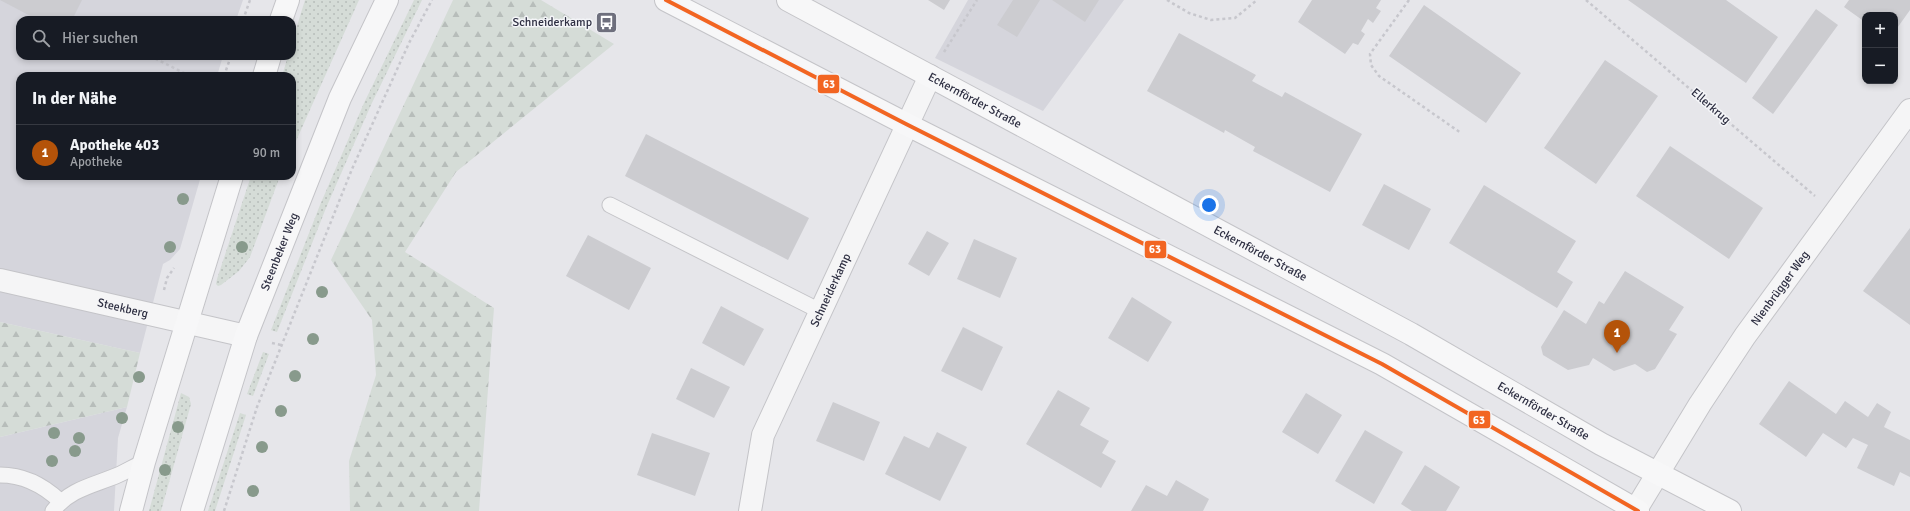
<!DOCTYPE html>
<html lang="de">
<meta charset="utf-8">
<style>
:root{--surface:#171b24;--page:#20242c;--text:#f1f3f6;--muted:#9ea1a6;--line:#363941;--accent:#b45309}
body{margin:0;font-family:Signika,sans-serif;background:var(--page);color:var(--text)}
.controls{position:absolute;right:12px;top:12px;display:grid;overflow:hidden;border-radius:8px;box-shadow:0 2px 6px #0003}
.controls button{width:36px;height:36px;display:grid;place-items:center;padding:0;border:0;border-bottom:1px solid var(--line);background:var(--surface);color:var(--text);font:20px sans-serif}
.you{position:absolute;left:1209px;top:205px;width:14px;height:14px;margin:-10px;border:3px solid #fff;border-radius:50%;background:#1a73e8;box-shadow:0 0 0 6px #1a73e833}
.badge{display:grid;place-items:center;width:26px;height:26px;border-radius:50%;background:var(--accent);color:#fff;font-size:13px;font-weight:700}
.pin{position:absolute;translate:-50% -33px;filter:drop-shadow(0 1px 2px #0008)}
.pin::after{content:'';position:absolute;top:21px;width:14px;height:12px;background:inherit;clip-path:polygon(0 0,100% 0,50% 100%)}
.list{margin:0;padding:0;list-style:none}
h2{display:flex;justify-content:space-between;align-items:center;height:52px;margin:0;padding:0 16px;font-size:17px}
h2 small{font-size:13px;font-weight:400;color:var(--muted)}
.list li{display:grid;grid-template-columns:26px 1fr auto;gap:12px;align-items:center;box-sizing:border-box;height:56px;padding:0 16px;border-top:1px solid var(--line)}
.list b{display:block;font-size:15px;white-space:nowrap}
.list p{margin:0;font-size:13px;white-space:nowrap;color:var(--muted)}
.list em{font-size:13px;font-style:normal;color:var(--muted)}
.icon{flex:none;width:22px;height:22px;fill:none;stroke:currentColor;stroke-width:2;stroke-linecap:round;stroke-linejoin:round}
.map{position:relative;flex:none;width:1910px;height:511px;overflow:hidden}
.search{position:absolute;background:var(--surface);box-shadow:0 2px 6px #0003;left:16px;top:16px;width:280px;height:44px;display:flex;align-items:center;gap:10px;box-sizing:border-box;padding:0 14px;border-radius:12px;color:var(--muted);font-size:15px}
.panel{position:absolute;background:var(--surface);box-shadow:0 2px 6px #0003;left:16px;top:72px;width:280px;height:108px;border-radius:12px}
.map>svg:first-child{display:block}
</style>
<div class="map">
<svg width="1910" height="511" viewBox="0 0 1910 511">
<defs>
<pattern id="grass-dots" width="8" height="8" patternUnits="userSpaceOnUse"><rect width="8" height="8" fill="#d5dcd7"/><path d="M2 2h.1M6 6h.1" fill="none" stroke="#b7bdba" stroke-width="1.8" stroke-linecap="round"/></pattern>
<pattern id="forest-firs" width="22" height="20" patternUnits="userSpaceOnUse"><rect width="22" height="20" fill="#d5dcd7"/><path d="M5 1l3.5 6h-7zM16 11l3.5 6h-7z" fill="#b7bdba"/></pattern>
</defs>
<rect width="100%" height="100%" fill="#e6e6ea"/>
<path fill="#d5d5dc" d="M0,0h243l-7,20h-216v36h203l-6,20h-197v100h181l-21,73 -10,11 -7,4 -23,89 -140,-31z
M968,0h156l-81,111 -108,-53z
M127,407l-9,31 -4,73h-114v-74z"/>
<path fill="url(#grass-dots)" d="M305,0h54l-67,150v-74h-10l6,-20h4v-14z
M414,0h8l-51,105 -45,103 -49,124 -6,-2 49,-125 44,-102z
M251,176h29l-30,81 -11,14 -18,14 -3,1 -2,-2 1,-5z
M263,352l6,2 -16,42 -6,-2z
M181,393l8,4 2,7 -30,107h-12z
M240,413l6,2 -31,96h-7z"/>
<path fill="url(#forest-firs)" d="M453,0h88l73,44 -158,128 -51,80 89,56 -15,203h-129l-1,-50 27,-86 -4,-55 -41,-60z
M0,322l140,31 -13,54 -127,30z"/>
<path fill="#ccccd0" d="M0,0h82l-10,20h-34z
M928,0h22l-6,10z
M1013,0h27l-23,37 -20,-12z
M1052,0h47l-14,22z
M1312,0h69l-5,8 5,3 -8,12 -5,-4 -7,12 4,3 -7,11 -5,-2 -8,11 -47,-32z
M1628,0h98l52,37 -32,46z
M1849,0h61v10l-15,21v-16h-30v7l-21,-15z
M1424,5l97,68 -35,50 -97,-67z
M1816,9l22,16 -65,89 -21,-16z
M1179,33l77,42 -4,6 30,16 3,-5 77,42 -32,58 -77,-41 2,-4 -30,-17 -1,3 -77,-42z
M1605,60l53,36 -62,88 -52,-36z
M646,134l163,84 -21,42 -163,-84z
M1670,146l93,62 -34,51 -93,-63z
M1384,184l47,25 -22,41 -47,-25z
M1484,185l92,56 -19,31 16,10 -16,26 -108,-65z
M1910,228v97l-47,-34z
M927,231l22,12 -20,33 -21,-12z
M588,235l63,33 -22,42 -63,-34z
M974,239l43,19 -17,40 -43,-19z
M1625,271l59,36 -15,23 8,4 -22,35 -8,3 -12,-8 -21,7 -21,-13 -4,7 -21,5 -25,-15 -2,-8 23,-37 22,14 13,-23 5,3z
M1132,297l40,25 -24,40 -40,-24z
M721,306l43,23 -20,37 -42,-23z
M963,327l40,20 -21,44 -41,-20z
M691,368l39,19 -16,31 -38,-19z
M1789,381l47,33 9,-13 23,16 9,-14 14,9 -7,15 26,13v37l-10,-5 -6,14 -37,-18 11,-23 -15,-7 -7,10 -23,-15 -17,24 -47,-33z
M1058,390l32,18 -10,17 29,16 -7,12 14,8 -15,27 -75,-44z
M1306,393l36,22 -24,39 -36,-22z
M833,402l47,20 -16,39 -48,-20z
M1365,430l38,22 -29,52 -39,-23z
M937,432l30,15 -27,54 -55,-27 19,-38 25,12z
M652,433l58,20 -15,43 -58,-21z
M1425,465l35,22 -14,24h-34l-11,-7z
M1176,480l33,19 -6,12h-72l15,-26 21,11z"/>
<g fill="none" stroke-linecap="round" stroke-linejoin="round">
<defs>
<path id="lane" d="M610,205l210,106
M0,475c24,0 43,10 60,26
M53,511c16,-22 42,-26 65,-36 9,-4 17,-9 26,-13"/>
<g id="street">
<path id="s1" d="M0,280l246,56"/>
<path id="s2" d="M750,511l13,-76 167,-359"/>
<path id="s3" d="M1635,511l65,-107 45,-68 165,-226"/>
</g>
<g id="secondary">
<path d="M666,0l240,124 476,240 256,147"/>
<path id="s4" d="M788,0l623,334 190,110 129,67"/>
<path d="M281,20l7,-20"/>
<path d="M264,76l6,-20"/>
<path d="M131,511l13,-49 88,-286"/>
<path id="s5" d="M192,511l54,-175 94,-238 47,-98"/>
</g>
</defs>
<use href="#lane" stroke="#c4c4c8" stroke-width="17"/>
<use href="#street" stroke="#c4c4c8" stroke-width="24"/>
<use href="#secondary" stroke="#c4c4c8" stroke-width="24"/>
<path stroke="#c7c7cd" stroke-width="2.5" stroke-dasharray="3 3" stroke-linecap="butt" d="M1167,0l22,13 22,7 24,-2 22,-18
M1409,0l-39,54 1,11 8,11 82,57
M1586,0l229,196
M243,20l7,-20
M944,52l33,-52
M150,56l40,20
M224,76l7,-20
M164,290l3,-12 7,-10
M272,343l9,2
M224,511l33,-104 95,-238 57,-126 23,-43"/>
<use href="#lane" stroke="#f5f5f6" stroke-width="15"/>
<use href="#street" stroke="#f5f5f6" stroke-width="22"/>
<use href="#secondary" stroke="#f7f7f8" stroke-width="22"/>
<defs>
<path id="bus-1" d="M666,0l240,124 476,240 256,147"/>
</defs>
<use href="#bus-1" stroke="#f4f5f8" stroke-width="7"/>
<use href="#bus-1" stroke="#f26522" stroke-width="4"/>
</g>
<g fill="#889a8c">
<circle cx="183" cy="199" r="6"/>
<circle cx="170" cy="247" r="6"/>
<circle cx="242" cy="247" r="6"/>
<circle cx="322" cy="292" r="6"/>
<circle cx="313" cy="339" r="6"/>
<circle cx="295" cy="376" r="6"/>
<circle cx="139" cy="377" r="6"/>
<circle cx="281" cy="411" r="6"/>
<circle cx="122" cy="418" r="6"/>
<circle cx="178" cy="427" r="6"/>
<circle cx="54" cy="433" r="6"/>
<circle cx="79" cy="438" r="6"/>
<circle cx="262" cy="447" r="6"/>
<circle cx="75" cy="451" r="6"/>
<circle cx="52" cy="461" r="6"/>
<circle cx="165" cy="470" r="6"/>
<circle cx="253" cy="491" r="6"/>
</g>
<defs>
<symbol id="bus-square" viewBox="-11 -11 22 22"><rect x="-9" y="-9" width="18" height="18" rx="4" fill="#6e6f7d" stroke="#f4f5f8"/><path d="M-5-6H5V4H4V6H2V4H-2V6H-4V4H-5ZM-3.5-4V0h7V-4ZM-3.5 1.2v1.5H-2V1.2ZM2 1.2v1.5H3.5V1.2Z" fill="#fff"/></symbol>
</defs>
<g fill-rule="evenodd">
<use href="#bus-square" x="594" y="10" width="25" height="25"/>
</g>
<g text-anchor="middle" stroke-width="3" stroke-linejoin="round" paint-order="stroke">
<g font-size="12" fill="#2e2f42" stroke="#f4f5f8" text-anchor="end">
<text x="592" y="26">Schneiderkamp</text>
</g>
<g font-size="12" fill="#2e2f42" stroke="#f4f5f8">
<text dy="4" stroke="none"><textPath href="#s4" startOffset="212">Eckernförder Straße</textPath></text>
<text transform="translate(1711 106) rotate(41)" y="4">Ellerkrug</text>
<text dy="4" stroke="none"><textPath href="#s5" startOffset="274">Steenbeker Weg</textPath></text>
<text dy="4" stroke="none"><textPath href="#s4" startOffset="536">Eckernförder Straße</textPath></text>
<text dy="4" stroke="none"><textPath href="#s3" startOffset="266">Nienbrügger Weg</textPath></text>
<text dy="4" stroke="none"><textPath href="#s2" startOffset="237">Schneiderkamp</textPath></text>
<text dy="4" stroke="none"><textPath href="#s1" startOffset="126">Steekberg</textPath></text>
<text dy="4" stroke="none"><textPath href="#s4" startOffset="860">Eckernförder Straße</textPath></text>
</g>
</g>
<g stroke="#f4f5f8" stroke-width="1.5">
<rect x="817" y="74" width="23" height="20" rx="4" fill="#f26522"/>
<rect x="1144" y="240" width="23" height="19" rx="4" fill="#f26522"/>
<rect x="1468" y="410" width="23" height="19" rx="4" fill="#f26522"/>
</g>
<g font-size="11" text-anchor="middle" font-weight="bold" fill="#fff">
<text x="829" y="88">63</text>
<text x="1155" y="253">63</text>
<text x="1479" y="424">63</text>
</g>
</svg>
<div class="controls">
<button>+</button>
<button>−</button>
</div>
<div class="you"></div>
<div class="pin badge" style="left:1617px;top:353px">1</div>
<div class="search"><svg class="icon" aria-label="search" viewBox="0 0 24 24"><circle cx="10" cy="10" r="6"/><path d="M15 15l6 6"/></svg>Hier suchen</div>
<section class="panel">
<h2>In der Nähe<small></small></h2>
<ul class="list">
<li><span class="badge">1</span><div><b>Apotheke 403</b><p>Apotheke</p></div><em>90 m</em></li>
</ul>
</section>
</div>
